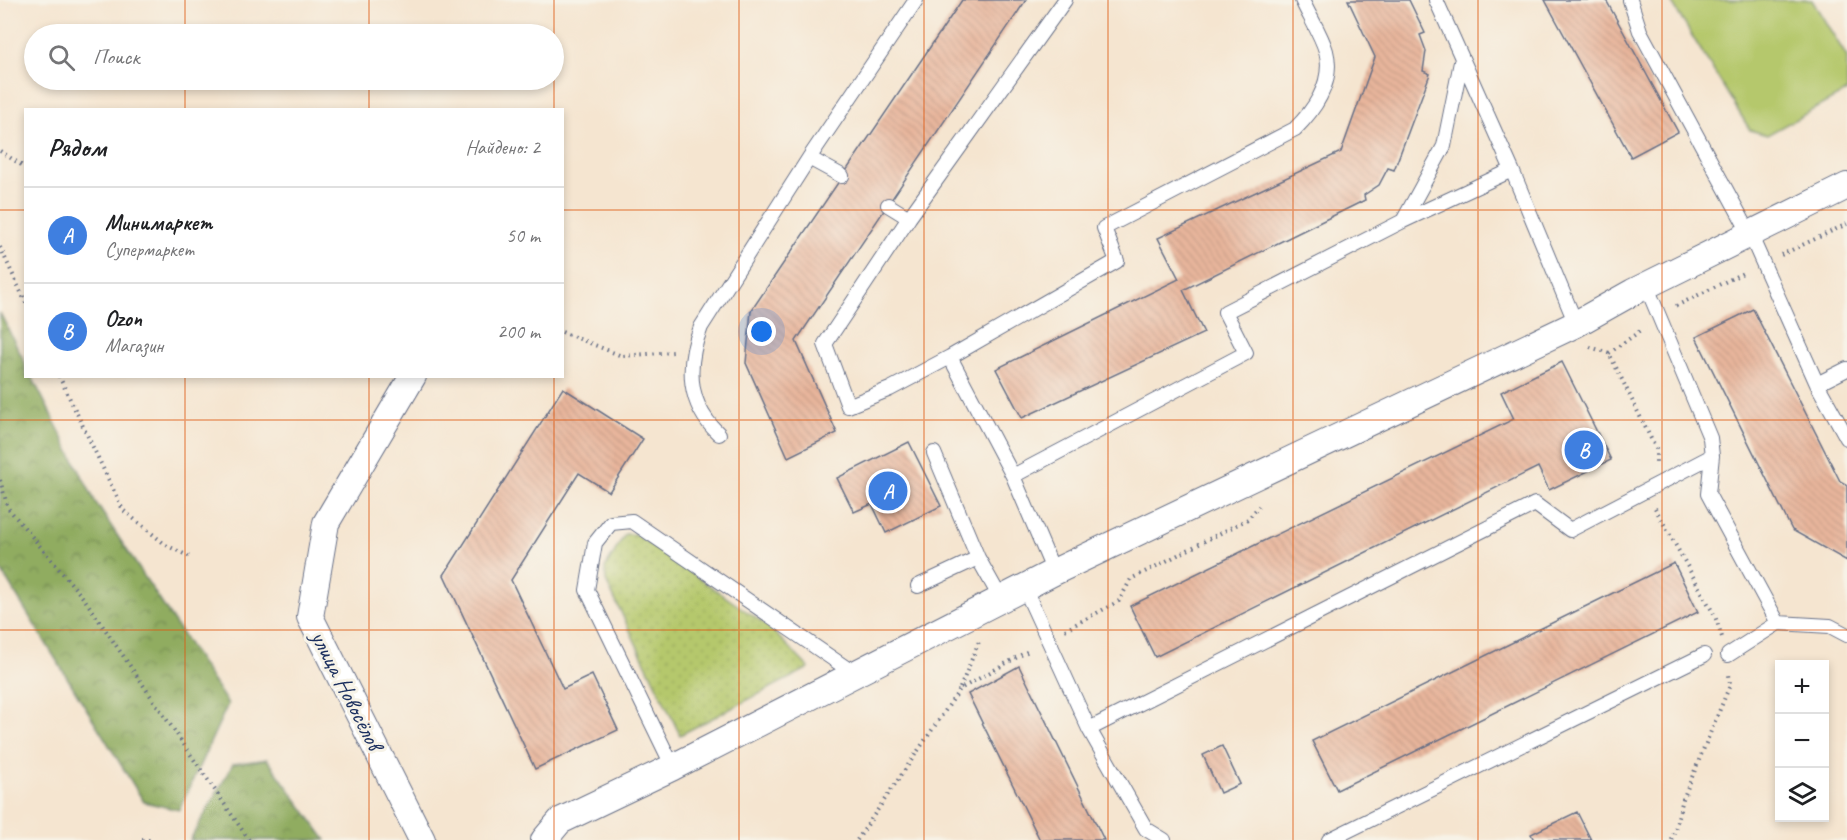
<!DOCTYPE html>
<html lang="ru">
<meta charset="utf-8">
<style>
:root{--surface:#fff;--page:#f6f6f6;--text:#202124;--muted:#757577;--line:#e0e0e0;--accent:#d93025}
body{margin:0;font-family:Caveat,sans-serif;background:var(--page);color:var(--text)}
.controls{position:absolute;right:18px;bottom:18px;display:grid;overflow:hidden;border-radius:0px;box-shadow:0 3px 9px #0003}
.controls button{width:54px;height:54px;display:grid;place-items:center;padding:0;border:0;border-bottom:2px solid var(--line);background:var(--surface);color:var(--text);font:30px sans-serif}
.you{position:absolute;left:762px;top:332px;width:21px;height:21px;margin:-15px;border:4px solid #fff;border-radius:50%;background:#1a73e8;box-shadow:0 0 0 9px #1a73e833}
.badge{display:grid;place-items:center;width:39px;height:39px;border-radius:50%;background:var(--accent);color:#fff;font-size:20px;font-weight:700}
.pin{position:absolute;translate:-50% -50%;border:3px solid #fff;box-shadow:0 2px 6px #0006}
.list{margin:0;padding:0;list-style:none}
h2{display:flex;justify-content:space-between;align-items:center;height:78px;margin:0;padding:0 24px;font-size:26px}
h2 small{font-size:20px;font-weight:400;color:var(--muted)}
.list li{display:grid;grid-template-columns:39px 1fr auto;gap:18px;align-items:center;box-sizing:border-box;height:96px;padding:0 24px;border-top:2px solid var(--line)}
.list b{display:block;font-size:22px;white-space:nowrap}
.list p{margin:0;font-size:20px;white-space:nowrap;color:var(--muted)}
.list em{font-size:20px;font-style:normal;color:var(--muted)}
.icon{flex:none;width:33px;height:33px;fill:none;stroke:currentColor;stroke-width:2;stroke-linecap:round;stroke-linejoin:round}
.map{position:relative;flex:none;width:1847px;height:840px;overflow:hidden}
.search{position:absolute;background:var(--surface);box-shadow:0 3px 9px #0003;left:24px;top:24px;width:540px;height:66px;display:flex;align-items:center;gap:15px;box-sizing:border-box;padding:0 21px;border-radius:33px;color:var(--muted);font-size:22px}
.panel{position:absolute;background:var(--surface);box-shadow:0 3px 9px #0003;left:24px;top:108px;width:540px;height:270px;border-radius:0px}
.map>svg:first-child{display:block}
</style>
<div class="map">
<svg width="1847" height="840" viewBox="0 0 1847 840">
<defs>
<pattern id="green-dots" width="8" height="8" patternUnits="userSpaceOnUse" patternTransform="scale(1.5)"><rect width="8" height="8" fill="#b5c86c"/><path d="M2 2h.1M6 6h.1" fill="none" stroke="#9bac60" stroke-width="1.8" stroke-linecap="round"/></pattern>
<pattern id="forest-crowns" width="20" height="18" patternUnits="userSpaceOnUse" patternTransform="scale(1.5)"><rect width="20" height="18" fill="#90ac60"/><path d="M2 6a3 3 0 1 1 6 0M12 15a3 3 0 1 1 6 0" fill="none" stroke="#758c52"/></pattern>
<pattern id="building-back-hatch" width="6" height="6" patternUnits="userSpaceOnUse" patternTransform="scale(1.5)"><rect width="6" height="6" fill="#e8b59b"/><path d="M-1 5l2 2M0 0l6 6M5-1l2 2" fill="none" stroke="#c69c88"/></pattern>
</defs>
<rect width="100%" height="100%" fill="#f7f3e8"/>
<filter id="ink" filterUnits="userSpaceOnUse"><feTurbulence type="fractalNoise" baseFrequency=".0167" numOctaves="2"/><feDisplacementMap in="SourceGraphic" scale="12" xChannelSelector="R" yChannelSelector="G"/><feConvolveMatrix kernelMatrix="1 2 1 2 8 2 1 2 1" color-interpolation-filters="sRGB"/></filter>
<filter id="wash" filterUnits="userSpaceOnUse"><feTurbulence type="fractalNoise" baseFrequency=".008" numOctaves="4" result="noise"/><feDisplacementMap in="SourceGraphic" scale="24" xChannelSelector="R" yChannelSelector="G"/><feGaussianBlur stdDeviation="1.35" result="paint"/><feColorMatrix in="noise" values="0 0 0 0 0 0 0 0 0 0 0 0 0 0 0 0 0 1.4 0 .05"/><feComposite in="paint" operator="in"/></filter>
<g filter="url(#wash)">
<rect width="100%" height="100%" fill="#f5e5d0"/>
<path fill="url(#green-dots)" stroke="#687c65" stroke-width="1.5" d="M625,534h10l134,93 40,41 -129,67 -74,-154 -1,-13z"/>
<path fill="url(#forest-crowns)" stroke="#566e5f" stroke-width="1.5" d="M0,313l25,50 1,13 6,1 64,126 132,201 -49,106 -35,-8 -144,-233z
M267,759l59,81h-136l43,-76z"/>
<path fill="#b5c86c" stroke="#687c65" stroke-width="1.5" d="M1670,0h142l35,57v34l-80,44 -17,-5z"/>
<g id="blocks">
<path fill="url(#building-back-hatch)" d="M962,0h64l-230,341 41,92 -49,24 -42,-94 5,-52z
M1348,0h61l16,33 -5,2 6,16 -3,20 7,3 -36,96 -6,-2 -9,17 -15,10 1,5 -182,90 21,43 -182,85 -26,-49 183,-90 -21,-41 183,-86 34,-95z
M1545,0h61l72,132 -47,25z
M1753,309l87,172 7,4v76l-55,-31 -96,-193z
M1562,362l49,98 -62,30 -11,-23 -383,190 -25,-51 384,-187 -13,-27z
M563,388l80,51 -34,53 -30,-19 -68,107 52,109 29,-14 26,55 -83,39 -91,-194z
M909,442l32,64 -55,27 -14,-29 -18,8 -17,-34z
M1674,563l24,49 -361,178 -25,-49z
M1019,666l85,174h-64l-72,-146z
M1222,746l18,38 -20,9 -17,-38z
M1577,812l14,28h-57l-3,-6z"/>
</g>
</g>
<g filter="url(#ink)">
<use href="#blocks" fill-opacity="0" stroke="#676f86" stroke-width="1.5"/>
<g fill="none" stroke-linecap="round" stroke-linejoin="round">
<defs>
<path id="service" d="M1436,0l76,170 64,154
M1630,0l10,31 110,203 67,150 30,54
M809,158l33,18
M888,205l21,13
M1403,221l41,-75 17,-84
M1646,285l64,153 2,18 -4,38 70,129
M950,357l167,-96 -13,-33 191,-99c20,-20 39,-48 31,-78 -5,-17 -17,-35 -24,-51
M1817,384l30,-15
M719,434c-32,-30 -33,-69 -18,-107l108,-169 107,-158
M934,453l44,105 23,41
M1013,476l233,-123 -21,-41 178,-91 109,-51
M1054,572l-41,-96 -63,-119 -60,32 -42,17 -23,-62 84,-126 156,-218
M918,586l60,-28
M1024,587l65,142 57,100 18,11
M1728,655l50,-32 52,3 17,9
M1089,729l446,-225 35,26 142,-74
M673,767l-86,-177 8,-47 16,-20 21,-2 223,153
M1329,840l375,-185"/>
<path id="minor" d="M413,376l-87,147 -16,94 112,223
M544,840l16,-19 113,-54 381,-195 522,-248 57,-32 214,-106"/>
</defs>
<use href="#service" stroke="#676f86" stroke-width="16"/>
<use href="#minor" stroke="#676f86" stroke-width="28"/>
<path stroke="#676f86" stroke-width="4" stroke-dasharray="1.5 4.5" stroke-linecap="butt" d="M0,151l26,17
M0,247l26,56
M1781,255l66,-31
M1676,306l69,-34
M562,332l60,24 51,-4
M1590,347l19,6 47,96v13
M1609,353l34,-24
M59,376l64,134 43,35 26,13
M0,480l8,28 77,92 164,240
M1655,508l60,108 7,21
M1065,630l54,-29 12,-22 117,-60 11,-13
M960,688l20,-49
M142,840h8
M857,840l103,-151 70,-39
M1672,840l11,-41 47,-114 -1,-11"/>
<use href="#service" stroke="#fff" stroke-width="14"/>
<use href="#minor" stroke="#fff" stroke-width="26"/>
</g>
</g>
<path fill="none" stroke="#de5710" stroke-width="1.5" stroke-opacity="0.55" d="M185,0v34M369,0v34M554,0v110M739,0v840M924,0v840M1108,0v840M1293,0v840M1478,0v840M1662,0v840M185,80v30M369,80v30M0,210h26M562,210h1285M185,376v464M369,376v464M554,376v464M0,420h1847M0,630h1847"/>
<g text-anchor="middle" stroke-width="6" stroke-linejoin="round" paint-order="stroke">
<g font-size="24" fill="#1b2f5e" stroke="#f7f3e8">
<text transform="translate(347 690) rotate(63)" y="8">улица Новосёлов</text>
</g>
</g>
</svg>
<div class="controls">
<button>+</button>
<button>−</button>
<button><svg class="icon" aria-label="layers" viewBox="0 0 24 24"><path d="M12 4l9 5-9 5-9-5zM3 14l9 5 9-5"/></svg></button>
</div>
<div class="you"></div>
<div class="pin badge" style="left:888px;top:491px;background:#3f7fe0">A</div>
<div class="pin badge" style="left:1584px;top:450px;background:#3f7fe0">B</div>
<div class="search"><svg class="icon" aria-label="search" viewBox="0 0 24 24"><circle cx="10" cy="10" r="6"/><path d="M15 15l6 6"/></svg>Поиск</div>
<section class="panel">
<h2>Рядом<small>Найдено: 2</small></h2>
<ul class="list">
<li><span class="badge" style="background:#3f7fe0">A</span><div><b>Минимаркет</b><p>Супермаркет</p></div><em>50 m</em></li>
<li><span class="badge" style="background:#3f7fe0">B</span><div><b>Ozon</b><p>Магазин</p></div><em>200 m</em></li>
</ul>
</section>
</div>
